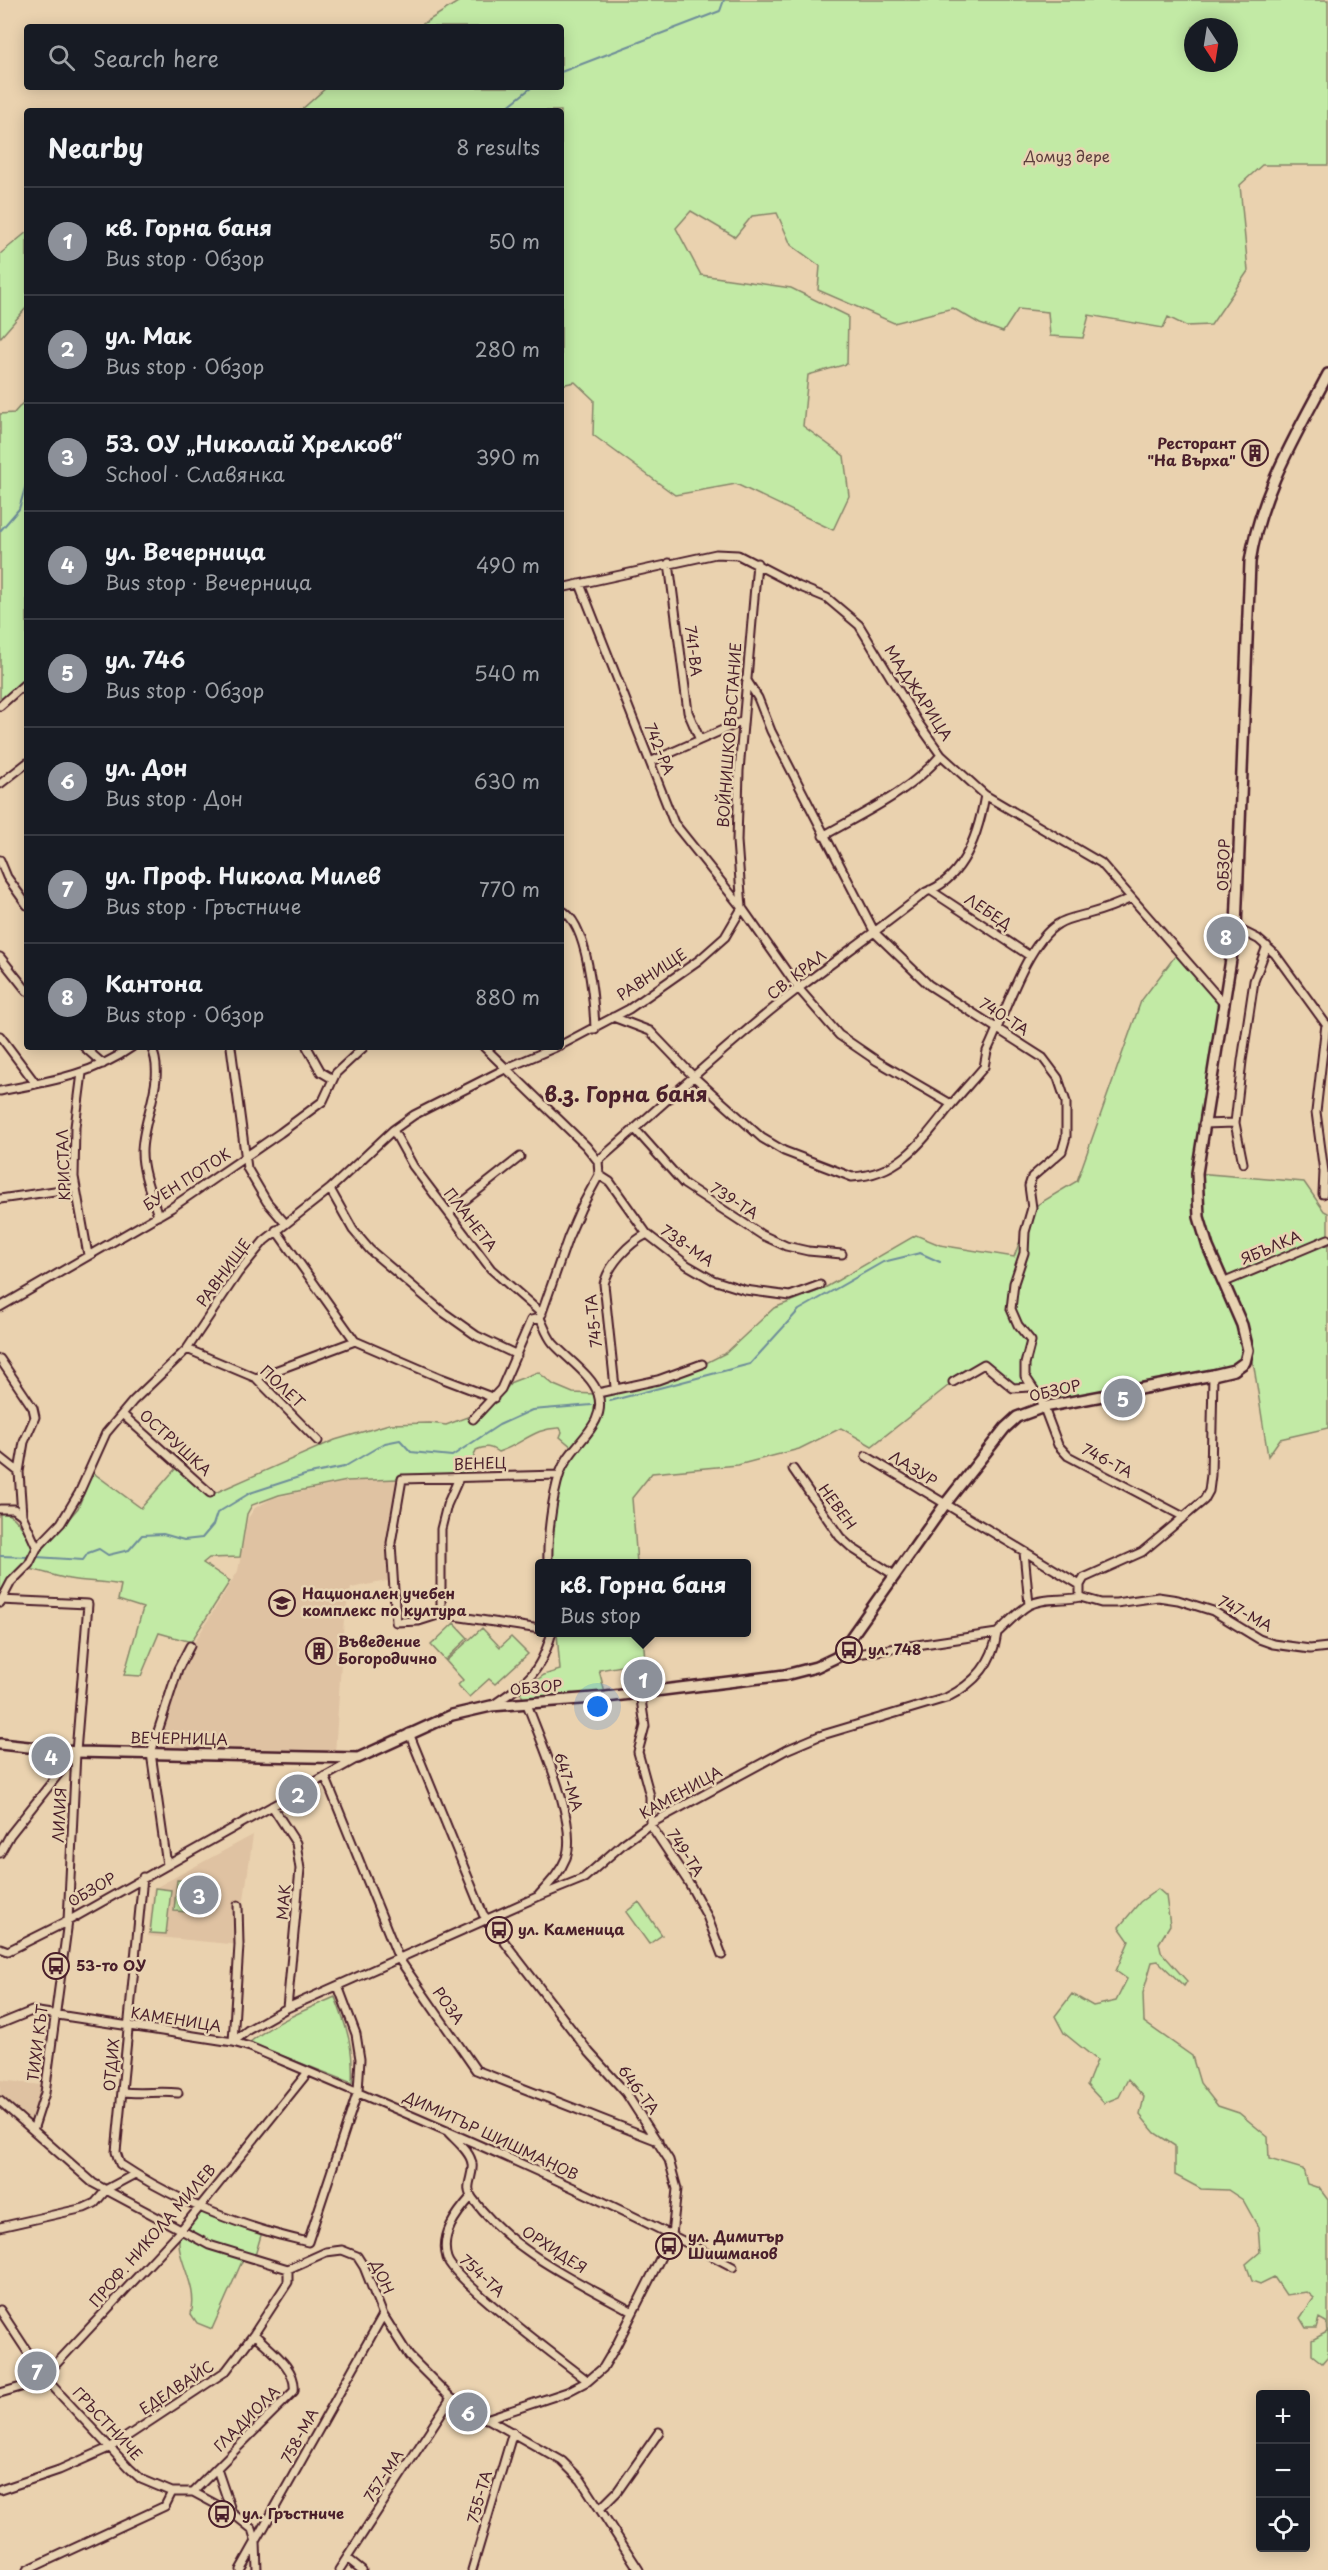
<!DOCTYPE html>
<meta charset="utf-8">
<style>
:root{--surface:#171b24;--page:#20242c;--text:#f1f3f6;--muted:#9ea1a6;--line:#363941;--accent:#8c9099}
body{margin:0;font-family:"Playpen Sans",sans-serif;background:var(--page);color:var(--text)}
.controls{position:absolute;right:18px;bottom:18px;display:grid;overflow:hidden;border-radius:6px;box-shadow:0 3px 15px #0003}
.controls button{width:54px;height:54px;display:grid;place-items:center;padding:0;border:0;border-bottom:2px solid var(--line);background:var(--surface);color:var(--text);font:30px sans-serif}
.compass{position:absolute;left:1184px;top:18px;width:54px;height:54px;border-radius:50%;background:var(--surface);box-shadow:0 3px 15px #0003;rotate:168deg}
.you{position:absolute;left:598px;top:1707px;width:21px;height:21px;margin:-15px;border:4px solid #fff;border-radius:50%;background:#1a73e8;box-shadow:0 0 0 9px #1a73e833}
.badge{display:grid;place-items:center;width:39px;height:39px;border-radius:50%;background:var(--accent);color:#fff;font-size:20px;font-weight:700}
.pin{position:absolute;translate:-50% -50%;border:3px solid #fff;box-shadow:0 2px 6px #0006}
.popup{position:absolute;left:535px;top:1559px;width:216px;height:78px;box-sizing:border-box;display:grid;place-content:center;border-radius:6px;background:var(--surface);filter:drop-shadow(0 2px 4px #0005);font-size:20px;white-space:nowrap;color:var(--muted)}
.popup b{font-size:22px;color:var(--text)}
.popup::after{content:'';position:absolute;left:50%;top:100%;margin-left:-12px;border:12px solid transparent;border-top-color:var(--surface)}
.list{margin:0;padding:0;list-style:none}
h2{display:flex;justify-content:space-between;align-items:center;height:78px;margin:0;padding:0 24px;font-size:26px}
h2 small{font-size:20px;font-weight:400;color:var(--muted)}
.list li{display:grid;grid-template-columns:39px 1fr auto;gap:18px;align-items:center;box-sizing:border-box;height:108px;padding:0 24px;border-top:2px solid var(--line)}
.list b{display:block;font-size:22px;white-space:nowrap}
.list p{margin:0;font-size:20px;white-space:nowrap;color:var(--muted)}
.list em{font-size:20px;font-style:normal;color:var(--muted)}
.icon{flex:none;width:33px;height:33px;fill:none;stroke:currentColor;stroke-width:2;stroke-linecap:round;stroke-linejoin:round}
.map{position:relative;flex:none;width:1328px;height:2570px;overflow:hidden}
.search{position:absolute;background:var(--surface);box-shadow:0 3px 15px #0003;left:24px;top:24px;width:540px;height:66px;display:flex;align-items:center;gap:15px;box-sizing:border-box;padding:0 21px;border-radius:6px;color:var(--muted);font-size:22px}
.panel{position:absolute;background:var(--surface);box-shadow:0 3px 15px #0003;left:24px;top:108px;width:540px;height:942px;border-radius:6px}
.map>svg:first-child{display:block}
</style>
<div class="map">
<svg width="1328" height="2570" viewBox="0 0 1328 2570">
<rect width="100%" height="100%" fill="#ead2af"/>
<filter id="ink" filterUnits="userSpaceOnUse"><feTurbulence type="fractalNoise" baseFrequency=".0167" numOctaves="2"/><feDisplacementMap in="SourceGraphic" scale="12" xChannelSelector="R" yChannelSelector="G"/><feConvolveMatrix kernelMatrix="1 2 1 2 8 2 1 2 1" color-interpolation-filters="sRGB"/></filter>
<g filter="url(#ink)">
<path fill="#dfc2a2" d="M402,1479l-11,64 1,37 -41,8 -7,30 -9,136 -182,-4 25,-81 60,-98 10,-53 7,-10 18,-10 73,-16z
M253,1835l-9,65 -6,6 1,39 -91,-9 5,-47z
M0,2080l42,5 -11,47 -31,-28z"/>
<path fill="#c2eaa5" stroke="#868468" stroke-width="1.5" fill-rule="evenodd" d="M461,0h867v165h-66l-22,20 8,86 -37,54 -25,1 -18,-9 -5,11 -74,-13 -6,23 -33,-2 -2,-24 -30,-3 -15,23 -23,-8 -27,-16 -59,15 -76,-33 2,-24 -29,-21 -14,-32 -25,3 -17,21 -44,-26 -15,17 25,47 90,13 57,28 -1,48 -39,11 -5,51 41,30 5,40 -16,34 -97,-46 -61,11 -82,-60 1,-35 -19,-18 -14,3v-274h-261l27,-24h234v-60h-143zM1193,27h36v36h-36z
M27,232v75l-27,31v-84z
M27,398v290l-27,21v-295l14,-1z
M1179,951l46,54 -22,119 -6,49 107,9 20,29 4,2v215l-48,11 -12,17 -14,-89 -6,-16 -3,11 -11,8 -190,37 -14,-20 -17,1 -30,-24 -30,18 -81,64 -31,-18 -42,21 -61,16 -86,8 -20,25 5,65h-86c-5,-29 6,-90 22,-115l-13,-11 2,-5 -2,-4c-25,-1 -39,17 -62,24 -8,-6 -13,-6 -22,-2l-3,9 1,17 -127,5 -68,14 -27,10 -5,9 -7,43 -31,1 -6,5 27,18 -39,61 -32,-9 -18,43 -17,-1 19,-67 -25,-8 3,-15c-19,-4 -39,-3 -57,-7 -33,-7 -41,-21 -64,14v-79c21,-1 23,28 43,36l35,-41 14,-36 49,36 36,-41 31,29 127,-56 54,-16 41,-1 16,2 24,-9h12l30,-34 26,-10 16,13 19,8 21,1c6,17 0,27 -8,40 13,-13 14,-23 12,-41l60,-13 38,-12 30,-15 48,-45 49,-19 93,-54 24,10 74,12 18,-49 45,-27 64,-180z
M454,1623l14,15 -23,22 -14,-15z
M482,1628l18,19 11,-10 17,17 -33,30 -6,-5 -20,18 -11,-12 5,-5 -17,-19z
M557,1633h86l2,29 -46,8 7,27 -41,-2 -42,3 -3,-6 24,-17 16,-5z
M177,1880l15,1 -3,31 -15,-1z
M155,1888l16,2 -5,44 -16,-1z
M1158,1889l8,7 4,29 -11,18 2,9 26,29 -3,5 -26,-25 -6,1 -9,31 1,29 48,34 8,27 18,23 21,7 29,24 1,22 34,10 4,15 12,4 9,12v156l-6,7 -10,-8v-15l15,-8 -1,-10 -7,-4 -3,10h-10l-6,-10 14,-20 -7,-6 -21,3 -12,-18 -14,7 -8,-3 -6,-17 14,-12 -2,-25 -15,-27 -15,-10 -27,-1 -26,-14v-29l-20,-13 -15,-18 4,-18 -16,-18 -9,18 -15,6 -17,-18 10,-25 -33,-27 -9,-17 17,-22 21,12 23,-5 11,-22 -11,-8 13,-30 -10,-14 21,-25z
M639,1902l23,33 -13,9 -23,-32z
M335,1997c12,31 19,51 17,86l-103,-40c25,-21 56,-33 86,-46z
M199,2207l63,25 -8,27 -10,-2 -32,72 -15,-6 -6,-9c9,-31 -20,-59 -10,-84 4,-8 13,-16 18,-23z"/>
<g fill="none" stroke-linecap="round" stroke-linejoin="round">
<path stroke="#6e8d99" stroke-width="2" d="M561,72l159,-61 4,-11
M502,111l30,-24
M0,531l19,-22 8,-28
M610,1401l140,-37 49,-54 84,-48 37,-9 20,9
M0,1556l30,1
M36,1557l47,3 5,-7 11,-4 9,6 21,-5 13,-15 21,-1 21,6 18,-2 11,-13 4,-12 33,-20 55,-18 39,-8 41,-24 15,-3 11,12 41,4 47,-31 33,-15 60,-5"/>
<defs>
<path id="street" d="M669,563l19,149 12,28
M580,584l94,239 68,85 57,81 40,46 38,26 74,43
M561,588l155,-34 22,1 60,31 29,12 32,27 60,99 22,31 44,40 116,68 124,142
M746,679l12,19 13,33 104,202 54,52 114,73 15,20 8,24v35l-4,14 -30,26 -3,9 3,22 -7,24 -1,21 -10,30 -3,26 7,16 13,16 -6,23v12l16,24 17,45 10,11 116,61
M0,706l27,-24
M650,762l93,-41
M0,784l27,-21
M823,836c42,-24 87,-44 118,-81
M0,860l7,17 20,28
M930,890l100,66
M742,908l-5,-67 2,-70 18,-208
M561,910c27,12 33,92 34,119
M1236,928l22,11 17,15 53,73
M0,957l27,34
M613,1017l37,14 43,45 69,62 22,13 68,26c48,-2 71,-37 98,-71 11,-13 23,-26 34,-39l3,-16c17,-34 39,-108 71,-127 9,-6 19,-7 30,-10 15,-4 29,-9 43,-16
M0,1036l36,48
M561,1045l68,-36 70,-49 26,-23 17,-29
M84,1047l19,17
M151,1047c16,32 -9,71 -9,105 0,21 10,44 16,64
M231,1047l16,121 20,34 18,21
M307,1047l14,25 12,7
M484,1047l102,99 12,15 1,14
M82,1073l-7,54 -1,50 14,78
M0,1091c46,-9 93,-16 132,-44
M1203,1124l32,-1
M635,1129l49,55 78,51 24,11 22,5 34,3
M393,1130l20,36 78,103 51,45
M598,1161c67,-58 131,-119 201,-173 42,-32 86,-63 127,-96 39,-14 53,-61 59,-97
M1243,1163l-8,-40 7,-62 12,-80 13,-35
M599,1175l11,7 37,52 40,31 26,15 32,10 45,6 30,-11
M330,1189l23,41 17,20 73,62 34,24 40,19
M1323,1194l1,-22 -8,-60 10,-88
M0,1199l75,-11
M449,1213l71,-56
M276,1230l79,111 86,37 53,20
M1225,1282l103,-43
M0,1307l171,-99 109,-75 43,-32 13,-28 28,-26
M187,1349l69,29 62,63
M0,1359l33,49 2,9 -11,25 -5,30 3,43 15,33
M256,1378l99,-37
M953,1382l31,-18 29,24 17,-1
M615,1387l-11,-103c5,-20 25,-41 43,-50
M598,1393l60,-13 44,-16
M122,1414l88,79
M473,1419l28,-30 30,-69 9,-2
M866,1456l214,129
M0,1457l19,15
M793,1469l47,68 12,11 42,27
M0,1509h14l8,6
M1024,1552l5,53
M548,1564c-1,-26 4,-67 12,-91 10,-29 48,-47 38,-79 -5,-18 -33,-37 -45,-51 -6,-7 -9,-17 -13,-25l28,-80 13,-30 18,-33
M1080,1597l21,6h15l42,-6 20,3 35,11 46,28 14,5 37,5 18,-2
M0,1600l88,4 -12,148 -8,169 -23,172 -12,37
M0,1603l11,-21 18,-18 8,-16 24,-25 18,-30 27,-60 27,-32 54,-52 51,-76 26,-32 66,-52 63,-59 21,-15 93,-47 49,-21
M441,1614v-85l6,-24 12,-27
M540,1629l-99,-15 -22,7 -23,1 -5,-79 11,-64 157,-4
M837,1657l160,-24
M640,1693l5,33 -7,26 12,44v28l39,59 18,33 15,39
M527,1704c13,36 52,119 39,154 -6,15 -17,26 -27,37
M493,1705c35,-24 47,-31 59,-73
M409,1733l74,181 106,138 37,41 43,67 8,29 -5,46 -56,111 -13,22 -15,13 -21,11 -81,27
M325,1776l74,183 77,111 182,71
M272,1806l24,37 4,26 -13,139
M0,1853l10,-18 66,-83
M167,1865l-16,-112 27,-84 12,-23
M143,1877l-27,275 4,12c57,38 122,63 188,78l50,-151 2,-32 -4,-25 -18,-48
M238,1905l1,40 -6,97 17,5c163,69 327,137 483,220
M0,1948l8,3 60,-30 288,-162
M0,2024l32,-13 201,31 15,-12 39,-22 250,-111 47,-19 40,-35 26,-19 136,-74 33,-14 127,-38c28,-14 47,-34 51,-65 10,-9 21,-22 32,-28 15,-8 35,-4 51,-8v-12l4,-7 58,-26 62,-52 5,-9 2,-16 2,-100
M123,2092c19,2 37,-1 55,1
M0,2101l93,82 116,62 79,24 38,-17 16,-2 15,6 7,11 19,48 26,41 42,42 111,63 19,19 58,90
M447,2131c8,9 24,21 25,33 2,13 -9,23 1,35 39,53 104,82 160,113
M471,2197c-15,17 -31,38 -24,61 6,22 117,104 141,123
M0,2227l84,-19 11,-5 12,-14 28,-15
M0,2310l44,67 85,91 12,11 31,13h21l39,21 20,16 4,13 1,28
M0,2393l35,-10 9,-6 138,-148 126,-157
M217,2469l15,44
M0,2490l59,-20 52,-23 115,-76 28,-37 34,-52v-13
M193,2492l101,-101c3,-23 -24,-41 -40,-57
M600,2509l17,-17 42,-60
M347,2558l15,12
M27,2570l138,-64 7,-14
M240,2570l143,-255
M339,2570l112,-172
M472,2570l41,-138"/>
<path id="secondary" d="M0,1744l76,8 282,6 94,-43 39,-9 115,-9 179,-22 31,-8 21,-10 109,-154 59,-75 12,-11 27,-10 169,-32 21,-5 11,-8 3,-12 -6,-25 -34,-78 -9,-30 -2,-44 39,-245 14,-366c10,-68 46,-127 78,-188"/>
</defs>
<use href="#street" stroke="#4a1f2b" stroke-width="11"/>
<use href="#secondary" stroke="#4a1f2b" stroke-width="14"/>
<use href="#street" stroke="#e8d3b2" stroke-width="7"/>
<use href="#secondary" stroke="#e8d3b2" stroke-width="9"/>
</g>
</g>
<defs>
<symbol id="building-ring" viewBox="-11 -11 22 22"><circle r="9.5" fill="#e8d3b2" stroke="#4a1f2b" stroke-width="1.5"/><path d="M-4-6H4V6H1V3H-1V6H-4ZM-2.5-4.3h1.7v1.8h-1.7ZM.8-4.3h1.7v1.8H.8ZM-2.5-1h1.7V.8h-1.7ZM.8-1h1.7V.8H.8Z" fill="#4a1f2b"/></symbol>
<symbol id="school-ring" viewBox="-11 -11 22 22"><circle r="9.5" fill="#e8d3b2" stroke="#4a1f2b" stroke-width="1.5"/><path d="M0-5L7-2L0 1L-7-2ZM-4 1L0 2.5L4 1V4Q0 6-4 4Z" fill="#4a1f2b"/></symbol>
<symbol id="bus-ring" viewBox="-11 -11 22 22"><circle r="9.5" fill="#e8d3b2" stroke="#4a1f2b" stroke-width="1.5"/><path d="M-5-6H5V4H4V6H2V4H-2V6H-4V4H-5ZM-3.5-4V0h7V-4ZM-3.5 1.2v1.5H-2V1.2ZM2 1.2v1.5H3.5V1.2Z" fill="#4a1f2b"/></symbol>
</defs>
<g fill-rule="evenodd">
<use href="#building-ring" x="1240" y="438" width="30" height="30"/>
<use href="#school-ring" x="267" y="1588" width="30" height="30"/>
<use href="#bus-ring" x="834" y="1635" width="30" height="30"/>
<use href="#building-ring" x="304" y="1636" width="30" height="30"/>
<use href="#bus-ring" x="484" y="1915" width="30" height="30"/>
<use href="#bus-ring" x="41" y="1951" width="30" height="30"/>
<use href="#bus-ring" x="654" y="2231" width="30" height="30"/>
<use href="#bus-ring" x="207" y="2499" width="30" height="30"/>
</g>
<g text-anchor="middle" stroke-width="5" stroke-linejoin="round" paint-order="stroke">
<g font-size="15" fill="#5c3d3d" stroke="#e8d3b2">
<text x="1067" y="162">Домуз дере</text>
</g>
<g font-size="15" font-weight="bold" fill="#4a1f2b" stroke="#e8d3b2" text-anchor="start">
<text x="1236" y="449" text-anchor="end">Ресторант<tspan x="1236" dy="17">"На Върха"</tspan></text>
<text x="302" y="1599">Национален учебен<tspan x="302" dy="17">комплекс по култура</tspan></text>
<text x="338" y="1647">Въведение<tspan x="338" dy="17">Богородично</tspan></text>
<text x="868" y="1655">ул. 748</text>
<text x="518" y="1935">ул. Каменица</text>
<text x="76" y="1971">53-то ОУ</text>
<text x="688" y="2242">ул. Димитър<tspan x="688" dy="17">Шишманов</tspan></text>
<text x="242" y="2519">ул. Гръстниче</text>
</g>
<g font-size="15" fill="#4a1f2b" stroke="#e8d3b2">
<text transform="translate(693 651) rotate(83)" y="5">741-ВА</text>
<text transform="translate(918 693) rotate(57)" y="5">МАДЖАРИЦА</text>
<text transform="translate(730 735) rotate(-86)" y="5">ВОЙНИШКО ВЪСТАНИЕ</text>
<text transform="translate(659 749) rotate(68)" y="5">742-РА</text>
<text transform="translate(1224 865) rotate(-88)" y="5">ОБЗОР</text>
<text transform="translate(988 912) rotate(33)" y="5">ЛЕБЕД</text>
<text transform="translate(652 975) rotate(-34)" y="5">РАВНИЩЕ</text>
<text transform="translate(797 975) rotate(-38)" y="5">СВ. КРАЛ</text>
<text transform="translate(1004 1017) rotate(33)" y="5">740-ТА</text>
<text transform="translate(64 1165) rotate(-92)" y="5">КРИСТАЛ</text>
<text transform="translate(187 1180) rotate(-33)" y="5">БУЕН ПОТОК</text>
<text transform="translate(734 1201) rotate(33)" y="5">739-ТА</text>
<text transform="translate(470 1220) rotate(52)" y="5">ПЛАНЕТА</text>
<text transform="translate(687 1246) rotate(35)" y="5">738-МА</text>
<text transform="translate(1271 1248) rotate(-23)" y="5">ЯБЪЛКА</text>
<text transform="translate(224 1273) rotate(-54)" y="5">РАВНИЩЕ</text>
<text transform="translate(594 1321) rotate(-96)" y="5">745-ТА</text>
<text transform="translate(282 1387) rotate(43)" y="5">ПОЛЕТ</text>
<text transform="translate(1055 1391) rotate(-13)" y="5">ОБЗОР</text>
<text transform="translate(175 1443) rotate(42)" y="5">ОСТРУШКА</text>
<text transform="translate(1107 1461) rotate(28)" y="5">746-ТА</text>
<text transform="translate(480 1464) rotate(-2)" y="5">ВЕНЕЦ</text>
<text transform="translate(913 1469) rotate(32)" y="5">ЛАЗУР</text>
<text transform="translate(837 1507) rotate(54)" y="5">НЕВЕН</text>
<text transform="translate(1245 1614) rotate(28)" y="5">747-МА</text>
<text transform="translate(536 1688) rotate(-5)" y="5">ОБЗОР</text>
<text transform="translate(179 1739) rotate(1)" y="5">ВЕЧЕРНИЦА</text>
<text transform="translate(568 1782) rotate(72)" y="5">647-МА</text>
<text transform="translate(681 1793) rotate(-29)" y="5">КАМЕНИЦА</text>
<text transform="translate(60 1815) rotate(-87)" y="5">ЛИЛИЯ</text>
<text transform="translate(685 1853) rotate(57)" y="5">749-ТА</text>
<text transform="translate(92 1890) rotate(-30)" y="5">ОБЗОР</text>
<text transform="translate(284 1902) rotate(-85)" y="5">МАК</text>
<text transform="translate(448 2006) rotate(55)" y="5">РОЗА</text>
<text transform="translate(176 2020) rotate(9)" y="5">КАМЕНИЦА</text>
<text transform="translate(38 2043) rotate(-83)" y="5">ТИХИ КЪТ</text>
<text transform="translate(112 2065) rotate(-85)" y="5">ОТДИХ</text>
<text transform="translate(638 2090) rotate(53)" y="5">646-ТА</text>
<text transform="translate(491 2136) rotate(25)" y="5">ДИМИТЪР ШИШМАНОВ</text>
<text transform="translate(153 2236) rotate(-49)" y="5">ПРОФ. НИКОЛА МИЛЕВ</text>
<text transform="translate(554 2250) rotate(33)" y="5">ОРХИДЕЯ</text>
<text transform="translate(482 2276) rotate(43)" y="5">754-ТА</text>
<text transform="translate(382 2277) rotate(66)" y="5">ДОН</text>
<text transform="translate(177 2388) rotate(-33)" y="5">ЕДЕЛВАЙС</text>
<text transform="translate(247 2419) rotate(-45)" y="5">ГЛАДИОЛА</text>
<text transform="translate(107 2424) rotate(47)" y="5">ГРЪСТНИЧЕ</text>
<text transform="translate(300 2436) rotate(-61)" y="5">758-МА</text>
<text transform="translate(384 2476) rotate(-57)" y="5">757-МА</text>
<text transform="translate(480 2497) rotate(-74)" y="5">755-ТА</text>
</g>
<g font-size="21" font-weight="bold" fill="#4a1f2b" stroke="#e8d3b2">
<text x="626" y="1102">в.з. Горна баня</text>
</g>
</g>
</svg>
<div class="controls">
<button>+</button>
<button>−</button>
<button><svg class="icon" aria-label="locate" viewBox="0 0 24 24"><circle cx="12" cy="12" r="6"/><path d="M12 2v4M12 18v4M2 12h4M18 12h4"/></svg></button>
</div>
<svg class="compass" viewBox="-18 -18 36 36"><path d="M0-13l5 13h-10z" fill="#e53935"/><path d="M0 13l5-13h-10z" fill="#9ea1a6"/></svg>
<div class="you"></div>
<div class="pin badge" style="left:643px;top:1679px">1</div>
<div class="popup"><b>кв. Горна баня</b>Bus stop</div>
<div class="pin badge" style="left:298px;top:1794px">2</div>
<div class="pin badge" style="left:199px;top:1895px">3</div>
<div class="pin badge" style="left:51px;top:1756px">4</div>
<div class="pin badge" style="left:1123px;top:1398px">5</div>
<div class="pin badge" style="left:468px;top:2412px">6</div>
<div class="pin badge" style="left:37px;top:2371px">7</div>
<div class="pin badge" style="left:1226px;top:936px">8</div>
<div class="search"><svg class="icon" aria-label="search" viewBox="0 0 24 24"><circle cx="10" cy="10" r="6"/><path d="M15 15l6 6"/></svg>Search here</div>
<section class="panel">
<h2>Nearby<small>8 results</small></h2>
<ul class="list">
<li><span class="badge">1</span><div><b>кв. Горна баня</b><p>Bus stop · Обзор</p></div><em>50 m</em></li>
<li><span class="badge">2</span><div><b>ул. Мак</b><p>Bus stop · Обзор</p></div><em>280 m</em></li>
<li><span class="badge">3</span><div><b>53. ОУ „Николай Хрелков“</b><p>School · Славянка</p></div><em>390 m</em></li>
<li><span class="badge">4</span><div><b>ул. Вечерница</b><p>Bus stop · Вечерница</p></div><em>490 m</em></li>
<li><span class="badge">5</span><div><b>ул. 746</b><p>Bus stop · Обзор</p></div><em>540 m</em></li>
<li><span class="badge">6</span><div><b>ул. Дон</b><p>Bus stop · Дон</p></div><em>630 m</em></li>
<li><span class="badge">7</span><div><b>ул. Проф. Никола Милев</b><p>Bus stop · Гръстниче</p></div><em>770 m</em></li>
<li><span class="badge">8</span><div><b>Кантона</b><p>Bus stop · Обзор</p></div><em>880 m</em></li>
</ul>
</section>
</div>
